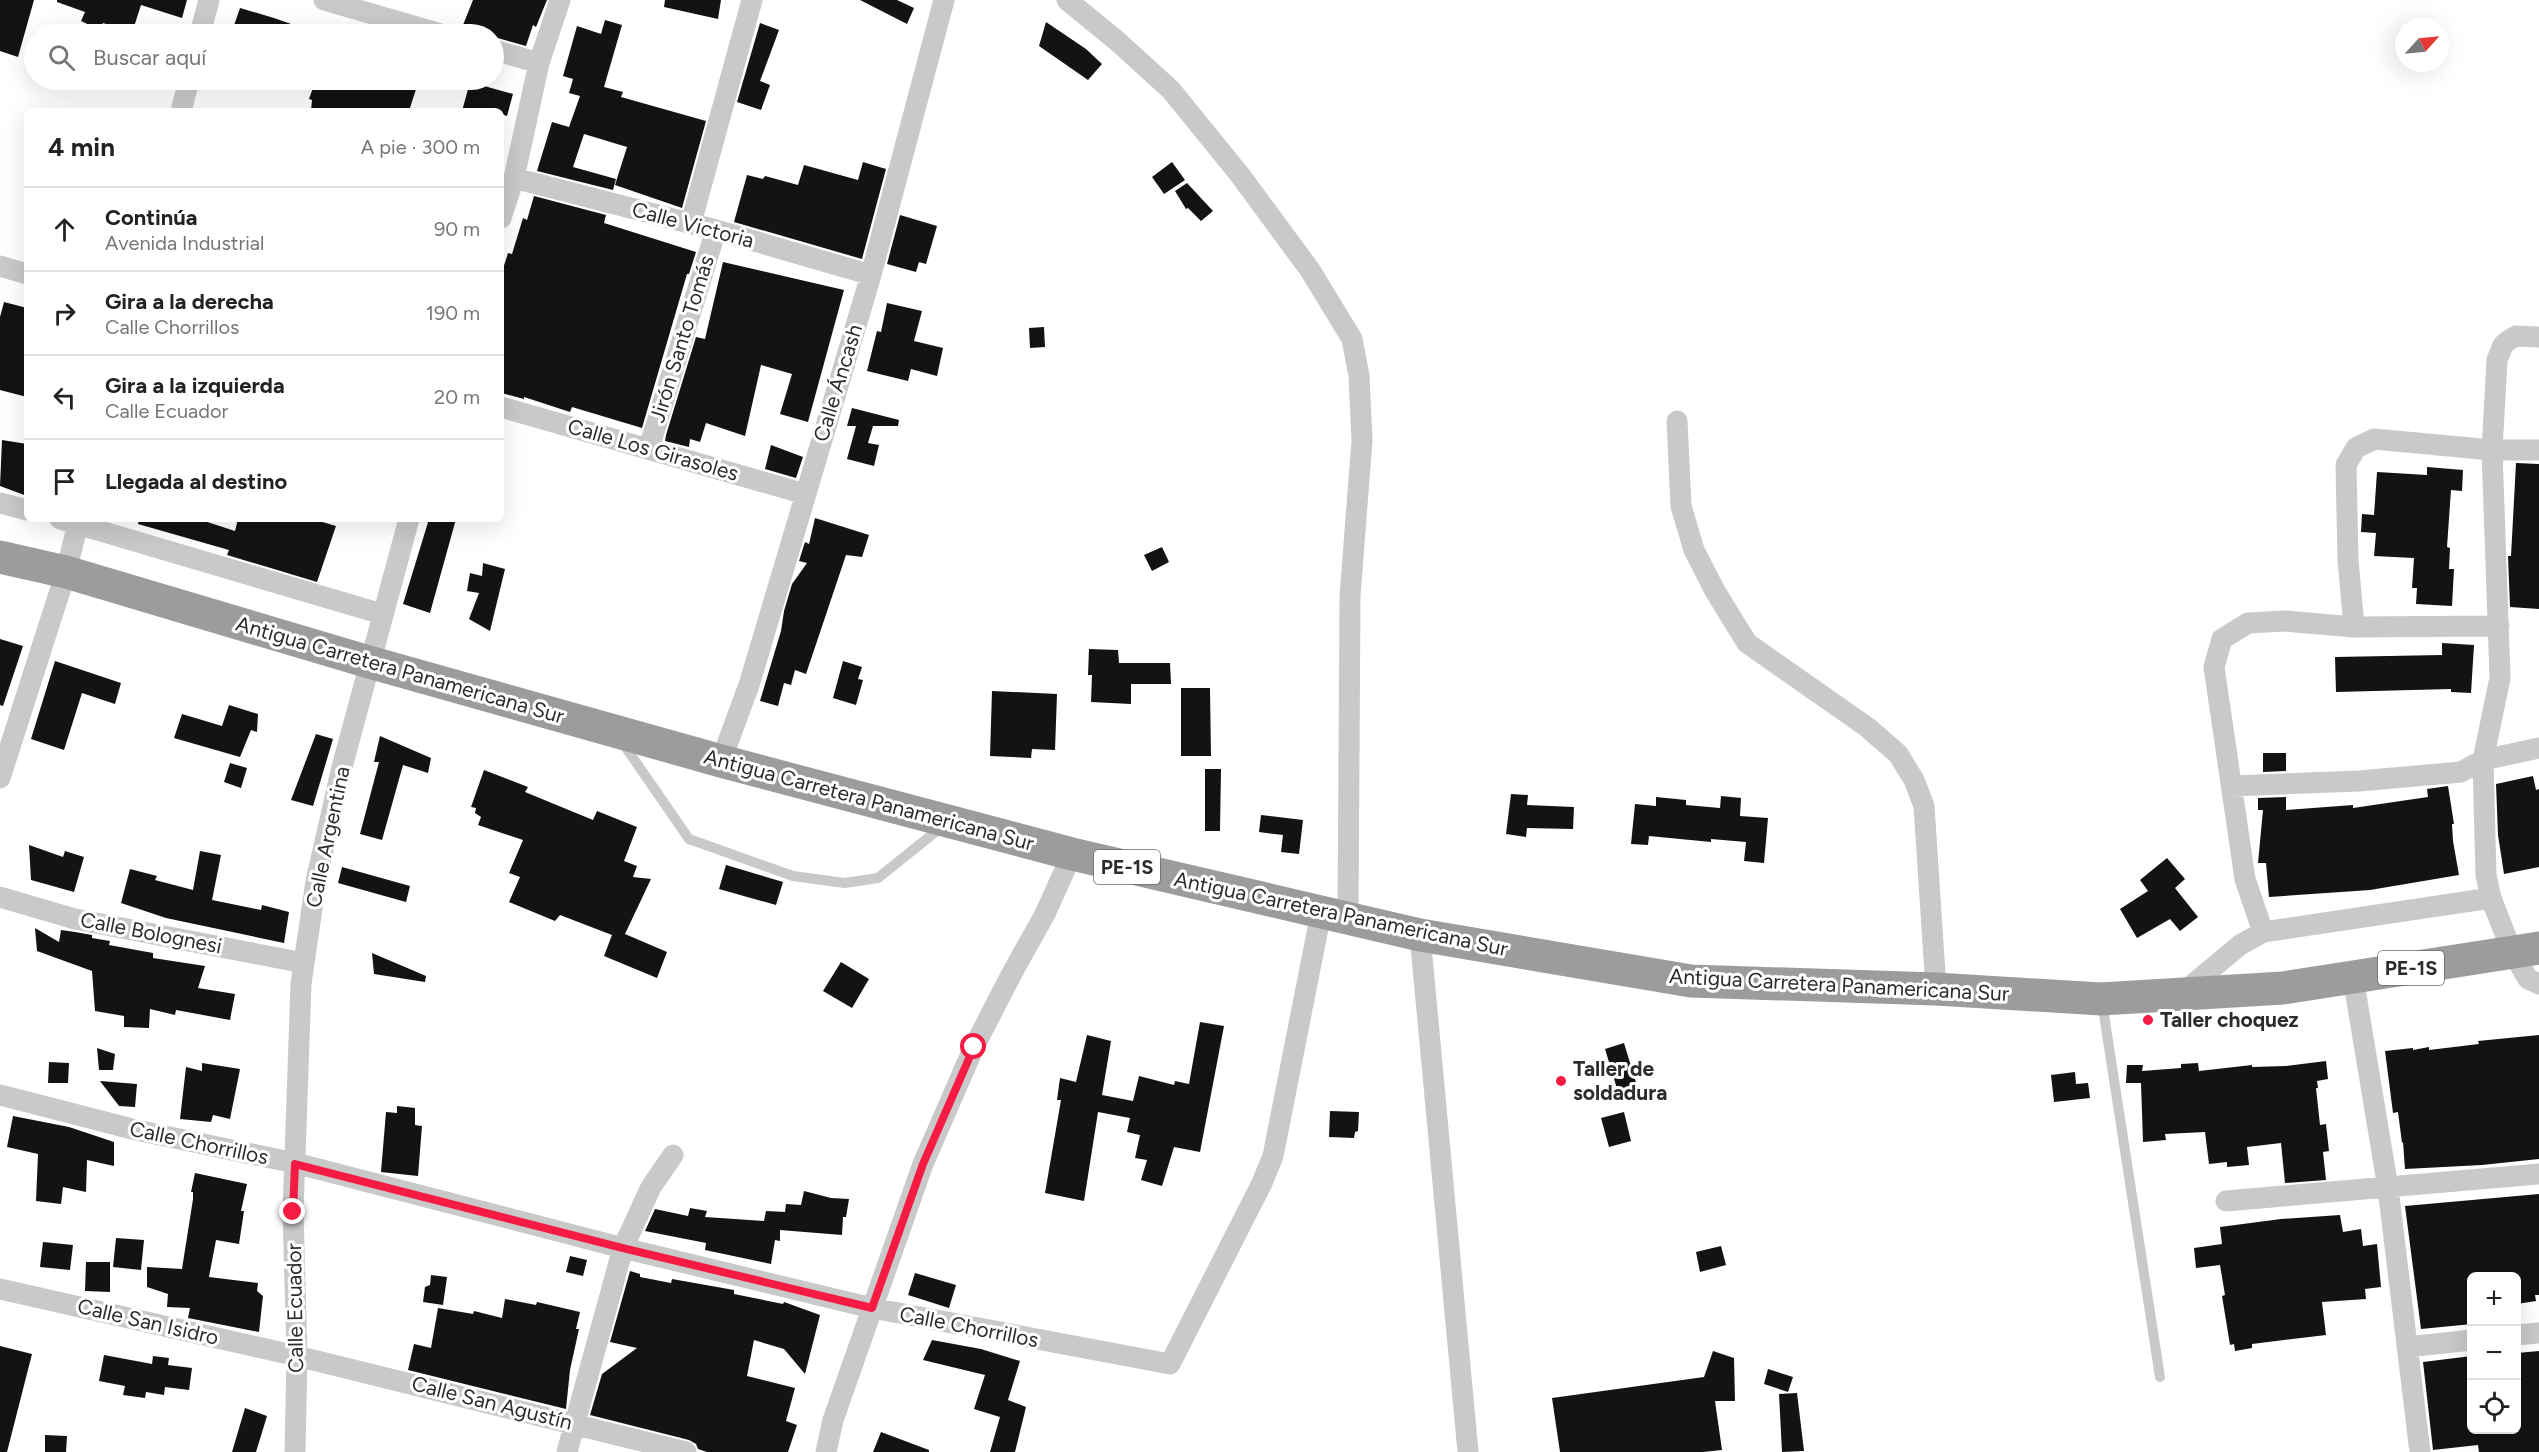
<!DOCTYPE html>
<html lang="es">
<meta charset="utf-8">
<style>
:root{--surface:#fff;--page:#f2f2f2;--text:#222;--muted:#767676;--line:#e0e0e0}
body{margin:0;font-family:Figtree,sans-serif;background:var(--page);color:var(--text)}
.controls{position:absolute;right:18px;bottom:18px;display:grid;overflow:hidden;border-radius:9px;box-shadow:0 6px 24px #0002}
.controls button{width:54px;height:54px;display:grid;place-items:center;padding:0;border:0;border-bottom:2px solid var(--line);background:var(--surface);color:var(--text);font:30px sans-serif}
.compass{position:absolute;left:2395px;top:18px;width:54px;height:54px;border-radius:50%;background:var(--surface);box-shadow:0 6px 24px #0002;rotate:63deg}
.stop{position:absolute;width:18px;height:18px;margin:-14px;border:4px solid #f51b43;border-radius:50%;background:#fff}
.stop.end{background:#f51b43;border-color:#fff;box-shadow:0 2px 6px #0008}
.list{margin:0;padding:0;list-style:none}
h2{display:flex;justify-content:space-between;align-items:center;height:78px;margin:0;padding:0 24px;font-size:26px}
h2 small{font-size:20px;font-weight:400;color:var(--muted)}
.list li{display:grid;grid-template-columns:39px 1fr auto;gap:18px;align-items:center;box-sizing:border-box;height:84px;padding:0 24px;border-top:2px solid var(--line)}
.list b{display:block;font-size:22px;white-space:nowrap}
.list p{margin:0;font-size:20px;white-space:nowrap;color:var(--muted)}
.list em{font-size:20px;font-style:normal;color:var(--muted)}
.icon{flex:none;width:33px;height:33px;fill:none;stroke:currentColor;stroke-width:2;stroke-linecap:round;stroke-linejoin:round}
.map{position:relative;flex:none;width:2539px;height:1452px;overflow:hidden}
.search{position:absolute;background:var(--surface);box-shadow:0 6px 24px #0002;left:24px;top:24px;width:480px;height:66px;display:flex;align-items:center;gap:15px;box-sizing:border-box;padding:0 21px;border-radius:33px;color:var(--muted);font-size:22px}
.panel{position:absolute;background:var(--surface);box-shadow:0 6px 24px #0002;left:24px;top:108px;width:480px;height:414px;border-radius:9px}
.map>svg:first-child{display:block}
</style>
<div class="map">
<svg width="2539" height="1452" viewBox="0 0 2539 1452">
<rect width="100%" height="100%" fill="#fff"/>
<path fill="#131313" d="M0,0h34l-16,57 -18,-6z
M57,0h130l-5,18 -41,-13 -9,28 -29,-10 -3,7 -19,-9 4,-9 -28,-10z
M473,0h74l-11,27 -3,-2 -7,21 -32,-9v-3h-21l-12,-4z
M665,0h56l-3,19 -54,-12z
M860,0h37l17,8 -7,16z
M240,8l34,10 40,14v2h-83z
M605,20l17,5 -18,62 19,5 -2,5 85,24 -24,87 -67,-23 12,-38 -43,-13 -11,33 43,12 -3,11 -76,-19 15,-49 17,5 11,-31 -11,-3 4,-14 -10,-3 14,-50 24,8z
M1046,22l40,27 16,15 -14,16 -49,-34z
M760,23l19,7 -19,51 10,4 -9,25 -24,-8z
M343,80h76l-10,31h-98l1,-11 -3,-1 6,-17 25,8z
M470,82l43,12 -6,22 -6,-2v-3h-39z
M863,162l23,7 -24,90 -128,-37 13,-47 16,4 2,-3 33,9 6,-20 54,15z
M1172,162l13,18 -21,14 -12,-17z
M1187,183l26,28 -12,10 -13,-13 -2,1 -11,-18z
M534,196l72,19 -2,8 92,29 -7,22h-2l-45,154 -70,-21 -2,5 -46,-15v2l-23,-6v-118l7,-22 4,1 11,-36 4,2z
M900,215l37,11 -11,38 -7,-2 -3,10 -29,-8z
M723,262l121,28 -36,132 -28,-8 12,-40 -31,-9 -16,71 -39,-13 -6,19 -10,-3 -1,8 -24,-6 1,-6 30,-98 9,2z
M4,302l23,6v89l-27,-7v-73z
M887,303l35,8 -8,30 29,7 -6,28 -26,-7 -3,12 -41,-10 10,-40 4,1z
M1044,327l1,20 -15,1 -1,-20z
M852,408l47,12 -1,6h-25l-5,17 11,2 -5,21 -27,-7 9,-33h-9z
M2,440l25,4v52l-27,-10z
M771,445l32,12 -7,21 -31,-9z
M2516,463l23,1v145l-29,-2 -2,-51h3z
M2427,467l36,3 -1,21 -11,-1 -4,57 3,1 -1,21h5l-2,37 -36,-2 1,-16h-5l2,-30 -40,-2 2,-23 -15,-1 1,-18 12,1 3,-43 50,3z
M815,518l54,17 -7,22 -16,-2 -40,119 -11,-4 -4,15 -7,-2 -6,23 -18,-5 21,-70 3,-20 8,-27 15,-21 -8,-2 6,-19 4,2z
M139,519h59l37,12 3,-12h74l24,7 -19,56 -90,-27 2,-5 -91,-26z
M429,519h27l-26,94 -27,-9z
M1162,547l7,15 -17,9 -8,-16z
M483,563l22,6 -15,62 -21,-12 10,-26 -12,-2 3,-18 12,3z
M0,639l23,7 -20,60 -3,-1z
M2442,643l32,2 -3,48 -20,-1v-3l-115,3 -1,-35 107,-2z
M1089,649l29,1 1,13h51l1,21h-40v20l-40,-2 1,-27h-4z
M55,661l66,22 -6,21 -33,-11 -18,57 -33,-11z
M843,661l19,6 -4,12 5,1 -7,25 -23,-7z
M1181,688h29l1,68h-30z
M992,691l65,3 -2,56 -23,-1 -1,9 -41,-2z
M229,705l29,9 -1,18 -6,-2 -11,27 -66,-19 8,-24 40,12z
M316,734l17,5 -20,67 -22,-6z
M380,736l51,22 -3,15 -25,-8 -21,75 -22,-6 19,-72h-5z
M2263,753h23v18l-23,1z
M230,763l17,5 -6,20 -17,-6z
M1205,769h16l-1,62h-15z
M484,770l44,17 -3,5 68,28 4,-9 40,16 -13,34 13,5 -4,11 18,2 -26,55 42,18 -10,26 -53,-22 8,-21 -52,-20 -5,6 -46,-19 11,-25 -11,-4 14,-33 -45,-15 3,-8 -6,-4 1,-5 -5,-1z
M2533,776l3,14 3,-1v78l-35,7 -6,-39 -2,-51z
M2448,786l6,38h-2l1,17 6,34 -89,15 -101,7 -3,-34h-8l5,-53h-5v-12l28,-1v13l67,-5v3l75,-11 -1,-8z
M1511,794l17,1 -1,10 47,2 -1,22 -46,-1 -1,9 -20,-3z
M1721,796l20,2 -1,18 28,2 -4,45 -20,-2 2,-19 -35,-3v3l-62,-6 -1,9 -17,-1 4,-40 21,2v-9l30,3v5l34,3z
M1261,815l42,5 -4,34 -18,-2 2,-17 -24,-3z
M29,845l34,12 2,-6 19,6 -10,35 -43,-12z
M200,851l21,4 -9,45 49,10 1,-5 27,7 -5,31 -118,-25 -45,-15 9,-34 27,7 -2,4 38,10z
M2167,858l18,21 -10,9 23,29 -18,14 -10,-12 -33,19 -17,-29 28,-18 -8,-11z
M726,865l57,17 -7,23 -57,-16z
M342,867l68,19 -4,16 -68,-19z
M35,928l24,14 2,-12 14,2 17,3v3l18,3 -1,4 44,8v5l52,8 -7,22 37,6 -5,26 -54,-10 -1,5 -25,-6 -1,19 -25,-1v-11l-29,-5 -3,-40 -55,-20z
M372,953l54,23 -1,6 -51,-8z
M841,962l28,17 -17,29 -29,-17z
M1200,1022l24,4 -24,126 -26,-5 -12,39 -21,-6 6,-20 -12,-2 5,-23 -13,-3 3,-14 -32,-6 -14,89 -39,-8 16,-93h-4l3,-22 16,4 11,-47 24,6 -9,54 31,6 6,-25 35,9 1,-4 14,3z
M2539,1035v124l-57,6 -77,4 -2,-27 -1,1 -4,-31 -5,1 -8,-62 28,-3v2l16,-3v3l50,-6 -1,-3z
M1624,1043l13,43 -19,6 -13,-43z
M97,1048l18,6 -2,16h-14z
M2326,1061l2,18 -11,2 1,7h-2l4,37 6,-1 3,27 -6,1 3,28 -41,3 -4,-40 -34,4 2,18 -22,2v-5l-18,2 -4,-32 -40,2 1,6 -23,2 -2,-59h-15l1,-18h16l-1,6 39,-3v-4l17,-1 1,8 53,-6v2l34,-1z
M49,1062l20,1 -1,20h-20z
M202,1063l38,6 -10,50 -17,-4 -2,7 -31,-3 6,-52 16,4z
M2075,1072l1,12 12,-1 2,15 -36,4 -3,-27z
M100,1081l37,3 -2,23 -16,-1z
M397,1106l18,2v17l7,1 -4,50 -37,-4 5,-60 11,1z
M1330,1111l29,1 -1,19 -3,1 -1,6 -25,-1z
M1624,1112l7,29 -22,6 -8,-29z
M13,1116l56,11 45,15v24l-27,-6 -1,32 -23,-5 -2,17 -25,-3 2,-47 -31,-7z
M195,1173l52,11 -6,27h3l-5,33 -23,-4 -7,37 49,6 -1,8 6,5 -4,36 -71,-14 2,-10 -23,-1 1,-13 -21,-7v-20l35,2 11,-70v-7h-2z
M804,1191l27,7 18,1 -3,18h-3l-1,18 -62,-5v11l-5,-1 -4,24 -66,-14 1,-7 -61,-12 10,-22 33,7 2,-8 17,3 -2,6 59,4 2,-10 19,1 1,-8 15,1z
M2539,1194v101h-4l1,6 -19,3v-28h-45v48l-51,5 -16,-123z
M2340,1215l3,17 18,-3 2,17 14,-2 4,43 -16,2 1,10 -44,3 4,33 -74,9v4l-17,3 -1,-7 -4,1 -8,-49 3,-1 -5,-30 -24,3 -2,-20 28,-4 -2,-17 61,-8z
M116,1238l28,2 -3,30 -28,-3z
M43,1242l30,3 -3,25 -30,-3z
M1721,1246l5,19 -26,7 -4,-20z
M570,1256l17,4 -4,16 -17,-4z
M86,1262h24v30l-25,-1z
M630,1271l10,3v3l31,6 1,-4 62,11v4l49,10 1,-2 36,13 -15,59 -21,-25 -30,-9 -7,36 48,12 -9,33 11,4 -9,27h-81l-9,-3 -2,-5 -7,-4 -99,-25 12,-41 35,-26 -27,-6z
M915,1273l41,12 -7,23 -41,-13z
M431,1275l16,2 -4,28 -20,-3 2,-15 5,-2z
M505,1299l31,6 1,-3 43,10 -4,17h3l-9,41 -4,39 -158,-39 6,-26 17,4 7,-40 35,6 1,-3 28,7z
M932,1340l49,9 39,12 -12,39 18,7 -11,45h-25l10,-35 -26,-8 11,-34 -62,-15z
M0,1346l32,8 -25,98h-7z
M1713,1351l21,7 1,43h-20l7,49 -19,2h-143l-8,-54 152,-21z
M2539,1351v101h-60l-1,-7 -45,5 -10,-88 49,-6v74h45v-77z
M104,1355l48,9 1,-8 16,2 -1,7 24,3 -3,22 -24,-3 -1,8 -18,-3 -1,6 -22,-3 2,-9 -26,-5z
M1768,1369l25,8 -5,15 -24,-8z
M1797,1393l7,58 -22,1 -3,-58z
M245,1408l22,8 -11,36h-24z
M881,1432l48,18v2h-56z
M45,1435l22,1 -1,16h-21z"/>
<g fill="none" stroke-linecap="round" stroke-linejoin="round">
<path stroke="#c9c9c9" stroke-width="10" d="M622,742l67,97 104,37 52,7 33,-5 66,-53
M2102,1002l58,375"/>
<path stroke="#c9c9c9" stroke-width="21" d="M324,0l117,34
M1067,0l49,40 55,50 69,85 70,95 42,69 7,37 3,65 -12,155 -2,323
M200,34l9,-34
M494,50l45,13
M181,111l8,-31
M514,178l202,52 155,45
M501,218l13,-40 25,-115 21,-63
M691,223l61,-223
M0,266l27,8
M2539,337l-23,-1 -7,4 -6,5 -6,15 -5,90 8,228 -17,82 3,115 5,23 21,54 16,27 11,5
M501,407l304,87
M1677,421l4,85 13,44 21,41 32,52 120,84 31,27 16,26 10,26 12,183
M649,448l67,-218
M0,503l27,7
M60,519l322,95
M2354,627l-6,-67 -2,-95 10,-17 18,-9 118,11h47
M721,761l28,-76 122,-410 73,-275
M0,778l66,-206 13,-53
M2231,786l128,-5 102,-9 22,-12 56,-12
M0,897l75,22 229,44
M2263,932l-18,-53 -31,-212 8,-28 26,-16 37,-2 69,6 145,-1
M1420,935l48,517
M2353,977l35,211 32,264
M2180,995l60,-50 23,-13 228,-34
M0,1095l136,35 159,33 328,85 249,60 298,56 92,-181 11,-27 48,-243
M2226,1201l313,-27
M0,1289l297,67 389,96
M2516,1335l23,-2
M2407,1347l65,-7
M295,1452l2,-96 -4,-144 8,-228 15,-103 26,-114 67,-248
M567,1452l56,-204 28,-61 22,-32
M826,1452l7,-32 90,-256 51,-117 37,-72 34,-61 27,-60"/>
<path stroke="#9c9c9c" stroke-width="33" d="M0,557l66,15 303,90 352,99 351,93 348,81 271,46 245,8 165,10 182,-11 256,-40"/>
</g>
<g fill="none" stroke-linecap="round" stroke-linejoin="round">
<path stroke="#f51b43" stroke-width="8" d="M293,1212l2,-48 328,84 249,60 51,-144 51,-117"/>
</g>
<g fill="#f51b43" stroke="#fff" stroke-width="2">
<circle cx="2148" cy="1020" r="6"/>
<circle cx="1561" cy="1081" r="6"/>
</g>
<g text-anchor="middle" stroke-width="6" stroke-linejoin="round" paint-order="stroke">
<g fill="#fff" stroke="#6b6b6b" stroke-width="1.5">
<rect x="1094" y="850" width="66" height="34" rx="4.5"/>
<rect x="2378" y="951" width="66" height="34" rx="4.5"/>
</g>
<g font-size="20" font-weight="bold" fill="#2c2c2c">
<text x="1127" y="874">PE-1S</text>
<text x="2411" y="975">PE-1S</text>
</g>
<g font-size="21" fill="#2c2c2c" stroke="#fff">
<text transform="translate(693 225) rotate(15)" y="7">Calle Victoria</text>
<text transform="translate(682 339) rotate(-73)" y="7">Jirón Santo Tomás</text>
<text transform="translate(838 383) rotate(-73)" y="7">Calle Áncash</text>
<text transform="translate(653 450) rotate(16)" y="7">Calle Los Girasoles</text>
<text transform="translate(400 670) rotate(16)" y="7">Antigua Carretera Panamericana Sur</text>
<text transform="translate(869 800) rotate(15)" y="7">Antigua Carretera Panamericana Sur</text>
<text transform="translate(328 837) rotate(-78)" y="7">Calle Argentina</text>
<text transform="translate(1341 914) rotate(12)" y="7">Antigua Carretera Panamericana Sur</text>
<text transform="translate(151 933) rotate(11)" y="7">Calle Bolognesi</text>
<text transform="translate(1839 985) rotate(3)" y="7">Antigua Carretera Panamericana Sur</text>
<text transform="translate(199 1143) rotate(12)" y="7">Calle Chorrillos</text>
<text transform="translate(295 1308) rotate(-91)" y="7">Calle Ecuador</text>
<text transform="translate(148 1322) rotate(13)" y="7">Calle San Isidro</text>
<text transform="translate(969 1327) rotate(11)" y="7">Calle Chorrillos</text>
<text transform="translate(492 1403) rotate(14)" y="7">Calle San Agustín</text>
</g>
<g font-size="21" font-weight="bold" fill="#2c2c2c" stroke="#fff" text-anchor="start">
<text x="2160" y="1027">Taller choquez</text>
<text x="1573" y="1076">Taller de<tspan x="1573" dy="24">soldadura</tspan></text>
</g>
</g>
</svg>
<div class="controls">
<button>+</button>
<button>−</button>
<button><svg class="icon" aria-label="locate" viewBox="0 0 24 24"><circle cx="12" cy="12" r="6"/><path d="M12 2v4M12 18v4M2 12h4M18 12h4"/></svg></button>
</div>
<svg class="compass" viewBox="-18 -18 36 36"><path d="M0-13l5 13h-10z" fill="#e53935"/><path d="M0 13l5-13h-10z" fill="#767676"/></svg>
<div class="stop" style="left:974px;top:1047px"></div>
<div class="stop end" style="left:293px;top:1212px"></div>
<div class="search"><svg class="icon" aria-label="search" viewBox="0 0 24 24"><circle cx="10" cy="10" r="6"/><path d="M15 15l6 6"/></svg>Buscar aquí</div>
<section class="panel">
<h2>4 min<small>A pie · 300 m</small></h2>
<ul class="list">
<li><svg class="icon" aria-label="ahead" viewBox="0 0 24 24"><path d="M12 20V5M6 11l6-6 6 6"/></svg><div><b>Continúa</b><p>Avenida Industrial</p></div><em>90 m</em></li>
<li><svg class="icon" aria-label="right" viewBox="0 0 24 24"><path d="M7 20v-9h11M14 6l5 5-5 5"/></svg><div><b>Gira a la derecha</b><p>Calle Chorrillos</p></div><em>190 m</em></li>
<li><svg class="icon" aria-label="left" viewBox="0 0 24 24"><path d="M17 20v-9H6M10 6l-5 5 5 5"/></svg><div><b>Gira a la izquierda</b><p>Calle Ecuador</p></div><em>20 m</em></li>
<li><svg class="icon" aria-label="arrive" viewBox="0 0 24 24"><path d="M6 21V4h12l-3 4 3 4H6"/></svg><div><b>Llegada al destino</b></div></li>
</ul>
</section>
</div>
